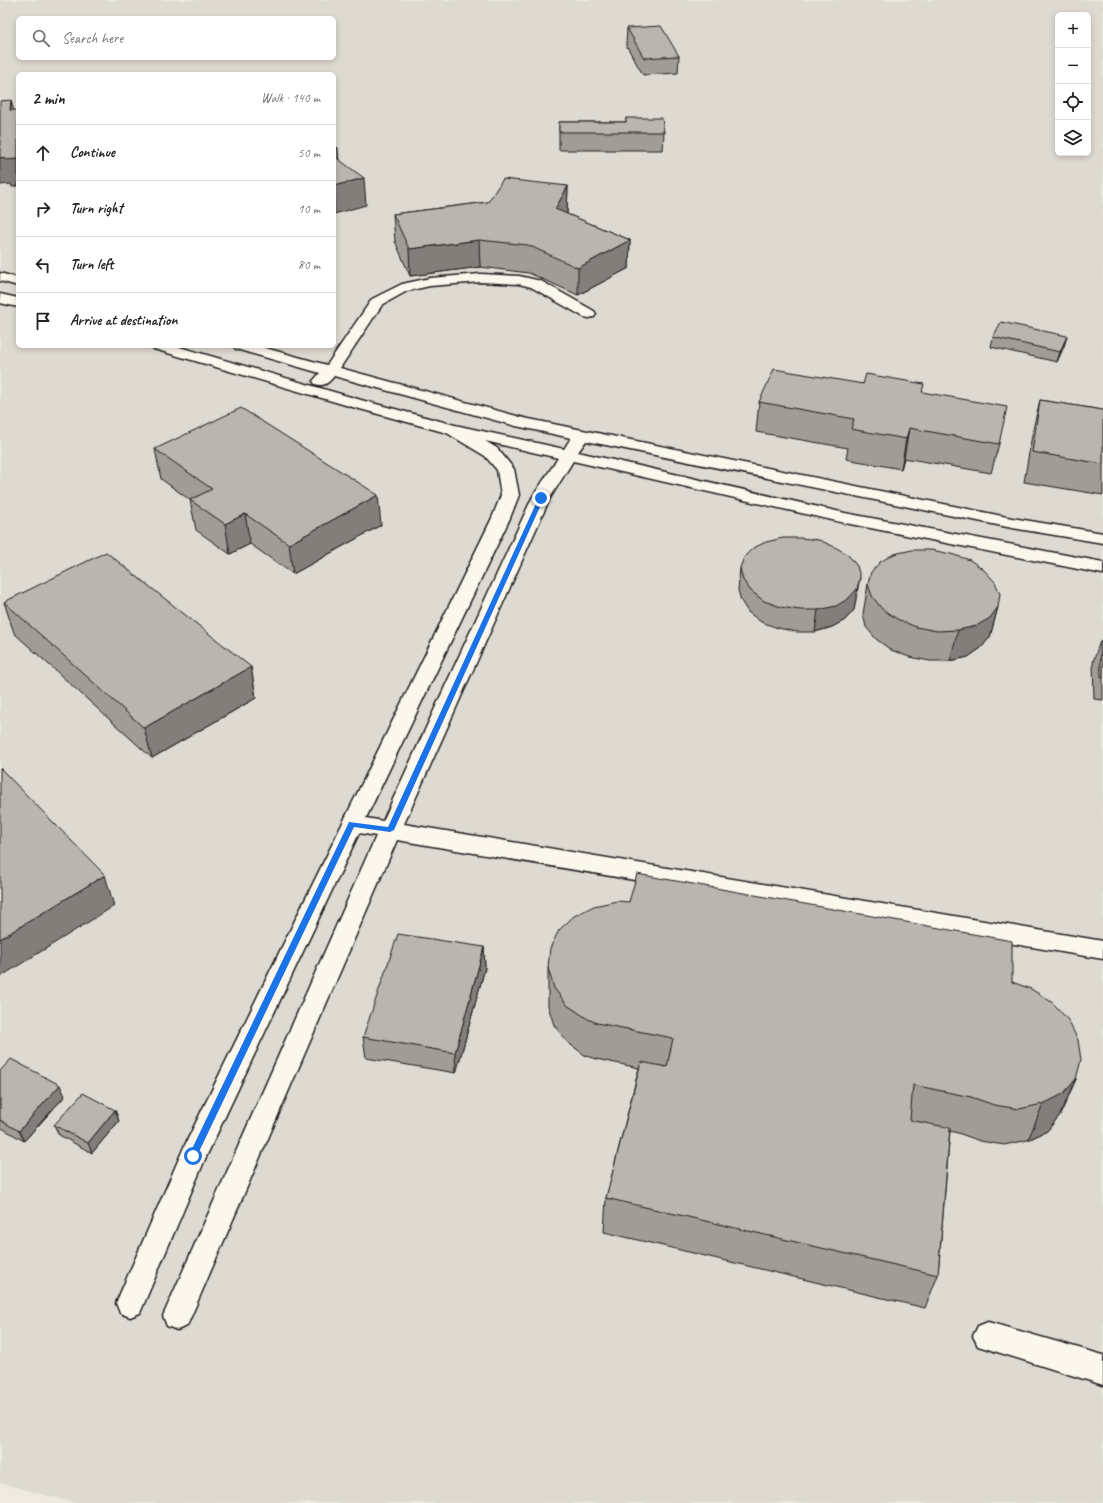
<!DOCTYPE html>
<meta charset="utf-8">
<style>
:root{--surface:#fff;--page:#f6f6f6;--text:#222;--muted:#767676;--line:#e0e0e0}
body{margin:0;font-family:Caveat,sans-serif;background:var(--page);color:var(--text)}
.controls{position:absolute;right:12px;top:12px;display:grid;overflow:hidden;border-radius:6px;box-shadow:0 2px 6px #0003}
.controls button{width:36px;height:36px;display:grid;place-items:center;padding:0;border:0;border-bottom:1px solid var(--line);background:var(--surface);color:var(--text);font:20px sans-serif}
.stop{position:absolute;width:12px;height:12px;margin:-9px;border:3px solid #1a73e8;border-radius:50%;background:#fff}
.stop.end{background:#1a73e8;border-color:#fff;box-shadow:0 1px 4px #0008}
.list{margin:0;padding:0;list-style:none}
h2{display:flex;justify-content:space-between;align-items:center;height:52px;margin:0;padding:0 16px;font-size:17px}
h2 small{font-size:13px;font-weight:400;color:var(--muted)}
.list li{display:grid;grid-template-columns:26px 1fr auto;gap:12px;align-items:center;box-sizing:border-box;height:56px;padding:0 16px;border-top:1px solid var(--line)}
.list b{display:block;font-size:15px;white-space:nowrap}
.list em{font-size:13px;font-style:normal;color:var(--muted)}
.icon{flex:none;width:22px;height:22px;fill:none;stroke:currentColor;stroke-width:2;stroke-linecap:round;stroke-linejoin:round}
.map{position:relative;flex:none;width:1103px;height:1503px;overflow:hidden}
.search{position:absolute;background:var(--surface);box-shadow:0 2px 6px #0003;left:16px;top:16px;width:320px;height:44px;display:flex;align-items:center;gap:10px;box-sizing:border-box;padding:0 14px;border-radius:6px;color:var(--muted);font-size:15px}
.panel{position:absolute;background:var(--surface);box-shadow:0 2px 6px #0003;left:16px;top:72px;width:320px;height:276px;border-radius:6px}
.map>svg:first-child{display:block}
</style>
<div class="map">
<svg width="1103" height="1503" viewBox="0 0 1103 1503">
<rect width="100%" height="100%" fill="#eeeadf"/>
<filter id="ink" filterUnits="userSpaceOnUse"><feTurbulence type="fractalNoise" baseFrequency=".025" numOctaves="2"/><feDisplacementMap in="SourceGraphic" scale="8" xChannelSelector="R" yChannelSelector="G"/><feConvolveMatrix kernelMatrix="1 2 1 2 8 2 1 2 1" color-interpolation-filters="sRGB"/></filter>
<g filter="url(#ink)">
<path fill="#dedad1" fill-rule="evenodd" d="M0,0h1103v1503h-1028l-75,-20zM1058,15h30v138h-30zM18,18h316v40h-316zM18,74h316v272h-316z"/>
<g fill="none" stroke-linecap="round" stroke-linejoin="round">
<defs>
<path id="service" d="M0,273l18,5v8l-18,-5z
M481,274l38,2 22,5 53,30 2,3 -2,3 -5,1 -5,-1 -53,-30 -12,-3 -38,-2 -51,4 -23,5 -25,14 -42,63 184,50 488,100 91,15v10l-91,-15 -426,-87 -8,11 267,61 258,49v12l-258,-51 -272,-62 -23,37 -146,326 699,117v18l-706,-119 -210,486 -10,4 -10,-4 -4,-10 213,-480 -17,-3 -153,324 -66,156 -10,4 -10,-4 -4,-10 68,-156 308,-629 9,-23 -4,-25 -12,-14 -38,-23 -98,-27 -195,-57 -3,-3h25l185,54 94,25 109,24 7,-11 -55,-12 -182,-50c-6,7 -9,11 -19,8l-2,-3 7,-8 -84,-24 -3,-3h25l69,19 45,-66 30,-15 28,-6zM485,441l73,17 -26,40 -149,323 -17,-3 144,-300 9,-23 -5,-26 -17,-21z
M0,294l18,4v9l-18,-4z
M988,1322l115,33v30l-125,-39 -5,-10 5,-10z"/>
</defs>
<use href="#service" stroke="#1c1c1c" stroke-width="3"/>
<use href="#service" fill="#fbf7ec" fill-rule="evenodd"/>
</g>
<path fill="#9f9d96" stroke="#1c1c1c" d="M627,28l52,28 -1,17 -35,2 -17,-30z
M626,118l38,14 -1,18h-104v-28h67z
M568,186l-1,27v1l63,26 -1,28 -51,27 -49,-22 -49,-6 -70,9 -15,-35 -2,-27 95,-12z
M1067,336l-3,10 -7,16 -66,-15 2,-10z
M863,384l60,9 76,51 -8,29 -87,-15 -3,11 -55,-10 2,-11 -92,-16 3,-30z
M1040,400l63,10v85l-79,-13 9,-53z
M155,449l226,76 -88,49 -43,-30 -20,10 -34,-24 -6,-30 -29,-21z
M740,568l116,31 -2,11 -9,10 -13,7 -17,5h-18l-19,-4 -17,-6 -13,-10 -7,-11 -3,-11z
M868,584l130,23 -8,30 -9,11 -13,9 -18,4h-20l-21,-4 -18,-7 -15,-11 -10,-12 -3,-13z
M4,602l247,65 5,31 -104,60 -138,-125z
M1100,641h3v59l-9,-1 -1,-37z
M484,947l1,21 -29,105 -90,-15 -3,-21z
M548,968l464,14 64,97 -16,36 -13,16 -19,9 -24,5 -24,-4 -22,-8 -8,-2 -12,144 -13,33 -321,-76 2,-34 33,-130 -43,-9 -10,-3 -19,-14 -13,-17 -6,-19z
M0,1071l65,25 -41,45 -24,-14z
M115,1110l4,11 -27,32 -33,-18 -5,-10z"/>
<path fill="#827f7a" stroke="#1c1c1c" d="M11,100l6,25 -7,-15z
M338,148l2,26 -6,2v-27z
M5,157l13,2v27l-6,1 -1,-3 -11,1v-27z
M364,178l2,27 -32,9v-28z
M568,186l-1,27 -12,23v-27z
M479,240l1,27 -70,9 -1,-27z
M630,240l-1,28 -51,27v-27z
M1067,336l-3,10 -7,16 3,-10z
M909,428l-5,30 -3,11 5,-30z
M378,495l3,30 -88,49 -4,-30z
M245,514l5,30 -20,10 -5,-30z
M860,577l-6,33 -9,10 -13,7 -17,5 3,-22z
M998,607l-8,30 -9,11 -13,9 -18,4 8,-31z
M251,667l5,31 -104,60 -8,-30z
M105,875l9,31 -114,71v-38z
M484,947l1,21 -29,105 -1,-20z
M1076,1079l-16,36 -13,16 -19,9 15,-36z
M60,1085l5,11 -41,45 -5,-10z
M115,1110l4,11 -27,32 -4,-10z"/>
<path fill="#b9b6af" stroke="#1c1c1c" d="M661,26l18,30 -35,2 -17,-30z
M11,100l-1,10h8v49l-13,1v-3l-5,1v-57z
M626,118h36l2,14h-105v-10h67z
M334,145l4,3 -4,1z
M334,156l30,22 -30,8z
M503,179l65,7 -13,23 75,31 -52,28 -50,-23 -49,-5 -70,9 -16,-35 95,-12z
M1001,322l66,14 -7,16 -67,-15z
M774,369l89,15 3,-10 58,10 -2,8 85,15 -8,37 -90,-16 -3,11 -55,-10 3,-10 -95,-17z
M1040,400l63,10v54l-71,-12z
M241,408l137,87 -89,49 -44,-30 -20,10 -35,-24 22,-11 -57,-40z
M783,538h18l18,2 16,7 13,8 9,11 3,11 -3,12 -8,9 -13,8 -18,4h-18l-19,-3 -17,-6 -13,-10 -8,-11 -3,-12 4,-11 9,-9 13,-6z
M912,550h19l20,4 19,6 14,10 11,12 5,12 -2,13 -8,11 -14,8 -18,4 -21,1 -21,-4 -19,-8 -15,-10 -10,-13 -4,-12 3,-12 9,-10 14,-8z
M106,552l145,115 -107,61 -140,-126z
M1100,641h3v37l-2,-1z
M0,768l105,107 -105,64z
M637,874l375,67v41l19,7 22,14 15,17 10,20 3,20 -5,19 -13,15 -20,10 -24,5 -25,-4 -23,-8 -58,-12 -3,35 40,8 -12,147 -332,-77 35,-136 26,5 6,-29 -76,-15 -9,-4 -21,-14 -13,-17 -6,-20 2,-20 9,-18 15,-14 20,-10 23,-5 12,1z
M398,934l86,13 -29,106 -92,-16z
M11,1059l49,26 -41,46 -19,-11v-49z
M83,1093l32,17 -27,33 -34,-18z"/>
</g>
<path fill="#1a73e8" d="M539,497l5,1 -150,332 -4,2 -36,-5 -158,331h-6l-1,-2 1,-3 159,-331 39,5z"/>
</svg>
<div class="controls">
<button>+</button>
<button>−</button>
<button><svg class="icon" aria-label="locate" viewBox="0 0 24 24"><circle cx="12" cy="12" r="6"/><path d="M12 2v4M12 18v4M2 12h4M18 12h4"/></svg></button>
<button><svg class="icon" aria-label="layers" viewBox="0 0 24 24"><path d="M12 4l9 5-9 5-9-5zM3 14l9 5 9-5"/></svg></button>
</div>
<div class="stop" style="left:193px;top:1156px"></div>
<div class="stop end" style="left:541px;top:498px"></div>
<div class="search"><svg class="icon" aria-label="search" viewBox="0 0 24 24"><circle cx="10" cy="10" r="6"/><path d="M15 15l6 6"/></svg>Search here</div>
<section class="panel">
<h2>2 min<small>Walk · 140 m</small></h2>
<ul class="list">
<li><svg class="icon" aria-label="ahead" viewBox="0 0 24 24"><path d="M12 20V5M6 11l6-6 6 6"/></svg><div><b>Continue</b></div><em>50 m</em></li>
<li><svg class="icon" aria-label="right" viewBox="0 0 24 24"><path d="M7 20v-9h11M14 6l5 5-5 5"/></svg><div><b>Turn right</b></div><em>10 m</em></li>
<li><svg class="icon" aria-label="left" viewBox="0 0 24 24"><path d="M17 20v-9H6M10 6l-5 5 5 5"/></svg><div><b>Turn left</b></div><em>80 m</em></li>
<li><svg class="icon" aria-label="arrive" viewBox="0 0 24 24"><path d="M6 21V4h12l-3 4 3 4H6"/></svg><div><b>Arrive at destination</b></div></li>
</ul>
</section>
</div>
